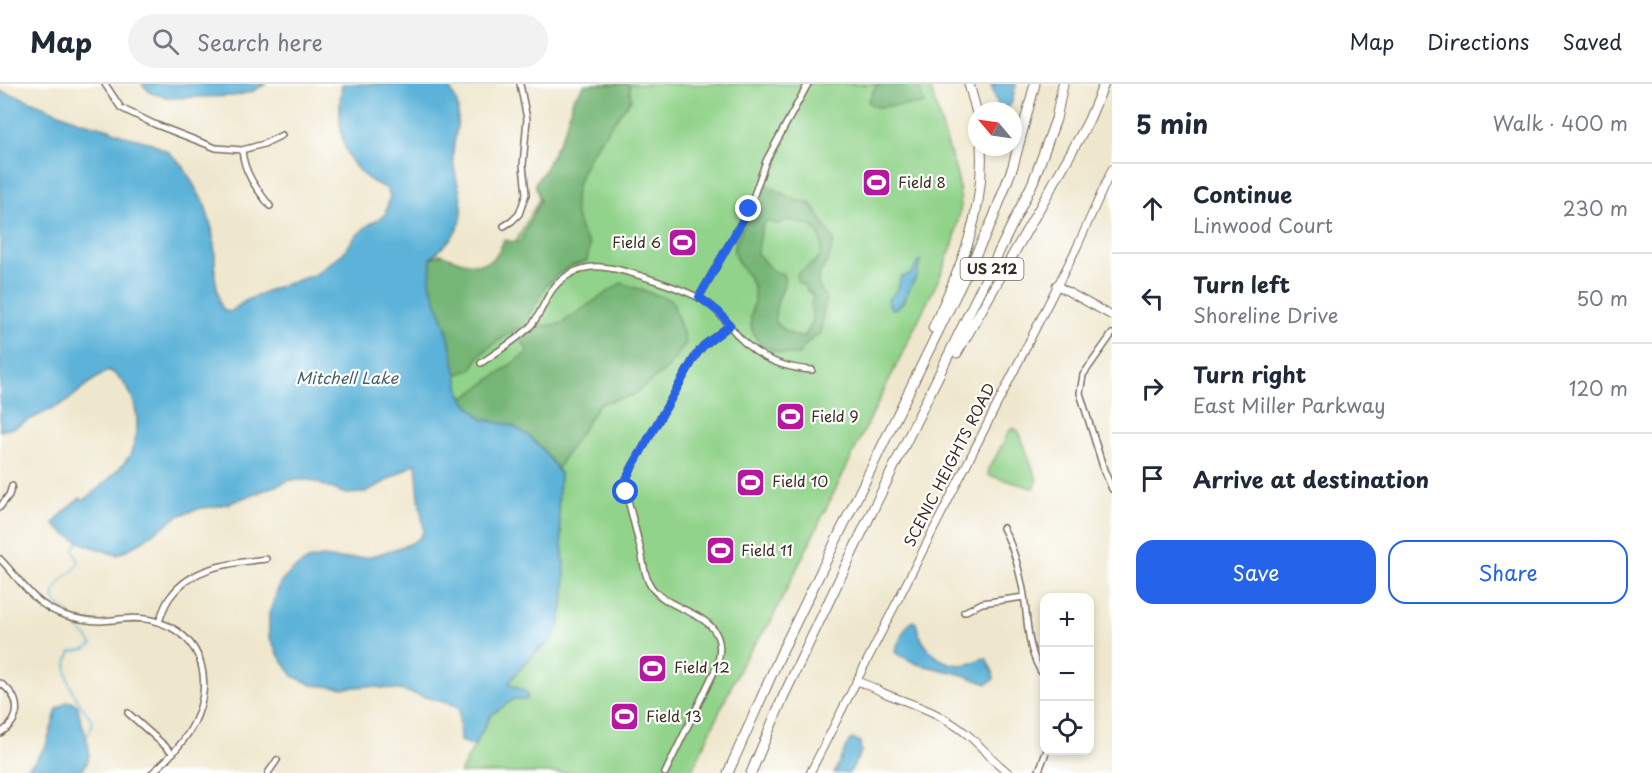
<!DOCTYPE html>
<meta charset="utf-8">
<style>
:root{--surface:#fff;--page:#f2f2f3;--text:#1f2937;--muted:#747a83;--line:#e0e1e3;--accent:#2563eb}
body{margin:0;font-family:"Playpen Sans",sans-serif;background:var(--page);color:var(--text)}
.controls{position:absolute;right:18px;bottom:18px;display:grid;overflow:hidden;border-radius:12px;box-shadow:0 3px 9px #0003}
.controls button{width:54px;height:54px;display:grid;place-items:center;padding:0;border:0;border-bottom:2px solid var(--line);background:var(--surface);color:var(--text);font:30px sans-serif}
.compass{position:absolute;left:968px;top:18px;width:54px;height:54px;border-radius:50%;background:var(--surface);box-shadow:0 3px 9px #0003;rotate:299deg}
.stop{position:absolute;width:18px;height:18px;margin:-14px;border:4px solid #2563eb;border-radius:50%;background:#fff}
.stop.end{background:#2563eb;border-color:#fff;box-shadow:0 2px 6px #0008}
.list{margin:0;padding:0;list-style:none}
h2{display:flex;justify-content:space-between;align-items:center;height:78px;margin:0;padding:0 24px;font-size:26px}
h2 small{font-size:20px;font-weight:400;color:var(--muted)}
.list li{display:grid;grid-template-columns:39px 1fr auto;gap:18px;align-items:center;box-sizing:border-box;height:90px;padding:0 24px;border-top:2px solid var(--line)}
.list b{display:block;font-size:22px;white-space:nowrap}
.list p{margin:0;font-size:20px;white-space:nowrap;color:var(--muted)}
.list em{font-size:20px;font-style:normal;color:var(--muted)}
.actions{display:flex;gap:12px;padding:18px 24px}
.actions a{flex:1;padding:14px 0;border:2px solid var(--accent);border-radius:18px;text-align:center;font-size:21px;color:var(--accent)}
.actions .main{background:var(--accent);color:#fff}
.icon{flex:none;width:33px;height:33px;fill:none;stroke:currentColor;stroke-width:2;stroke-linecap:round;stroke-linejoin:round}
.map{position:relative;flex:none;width:1112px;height:689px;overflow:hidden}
header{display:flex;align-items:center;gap:36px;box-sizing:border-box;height:84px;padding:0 30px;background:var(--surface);border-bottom:2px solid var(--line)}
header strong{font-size:28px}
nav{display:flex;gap:33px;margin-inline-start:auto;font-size:21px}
.search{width:420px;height:54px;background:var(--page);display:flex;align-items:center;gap:15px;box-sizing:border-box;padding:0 21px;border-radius:33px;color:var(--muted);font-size:22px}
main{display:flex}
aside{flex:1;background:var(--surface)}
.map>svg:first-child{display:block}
</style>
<header>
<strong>Map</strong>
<div class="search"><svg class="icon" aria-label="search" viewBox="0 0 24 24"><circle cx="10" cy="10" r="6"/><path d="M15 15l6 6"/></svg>Search here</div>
<nav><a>Map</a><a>Directions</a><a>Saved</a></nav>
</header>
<main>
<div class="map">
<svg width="1112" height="689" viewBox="0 0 1112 689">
<rect width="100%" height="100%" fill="#fff"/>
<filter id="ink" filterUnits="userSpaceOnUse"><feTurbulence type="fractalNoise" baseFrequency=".0167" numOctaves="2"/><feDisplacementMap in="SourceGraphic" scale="12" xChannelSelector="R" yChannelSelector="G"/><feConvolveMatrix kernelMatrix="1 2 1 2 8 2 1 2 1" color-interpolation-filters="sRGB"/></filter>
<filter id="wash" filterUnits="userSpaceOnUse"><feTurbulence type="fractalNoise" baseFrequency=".008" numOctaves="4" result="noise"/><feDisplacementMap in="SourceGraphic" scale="24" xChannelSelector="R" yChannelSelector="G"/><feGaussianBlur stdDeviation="1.35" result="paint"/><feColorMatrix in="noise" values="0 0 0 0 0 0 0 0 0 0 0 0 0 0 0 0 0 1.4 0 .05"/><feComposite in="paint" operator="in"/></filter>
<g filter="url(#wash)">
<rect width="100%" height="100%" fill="#efe7cd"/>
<path fill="#91d38a" stroke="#667e54" stroke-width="1.5" d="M601,0h328l29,95 3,26 -7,36 -14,35 -169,345 -28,40 -52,112h-231l31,-58 23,-16 13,-6 -19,-10c13,-16 25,-29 42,-41l15,-67 -7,-71 2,-31 -97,-74c-10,-18 -4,-38 -1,-57z
M1014,344l5,4 18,48 -3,8h-2l-44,-13 1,-6 21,-39z"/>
<path fill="#74b576" stroke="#58704a" stroke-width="1.5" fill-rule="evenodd" d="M585,0h44l2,15c-31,43 -82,93 -41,146l-3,16 -16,5 -13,8 -13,13 -21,37 -35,23 -12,12 -5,10 -16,6 -8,-41 -18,-51 1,-25 10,-4c15,6 40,17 54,3 4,-4 7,-12 9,-17l16,3 20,-42 -5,-18 9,-12 21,-42 8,-30z
M877,0h41l6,20 -48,3 -8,-5z
M765,100l30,16 16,4 23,36 -5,18 -10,18 -1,9 8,13 -6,36c-10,6 -16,10 -21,21 -24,0 -50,-9 -48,-38 1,-10 5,-18 3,-28 -2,-13 -19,-25 -20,-37 -1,-14 14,-30 20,-42 4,-8 7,-17 11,-26zM786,136c3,0 24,5 27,7 8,6 11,20 6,30 -5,7 -16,12 -22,17v5l2,4 5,2 3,6 5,3 1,5 -2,6 2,16 -6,12 -4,5c-9,-2 -26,-9 -28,-19 -1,-4 2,-14 3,-19 3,-10 10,-17 4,-27 -16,-1 -14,-11 -25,-19l5,-27 4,-6c8,1 12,6 20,-1z
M621,199l51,17 14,43 -19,26 -34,26 -34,9 -42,65 -14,-19 -30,-24 -31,-7 -19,-20 65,-47 -6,-11 16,-15 22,-2z"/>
<path fill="#5bb2d8" stroke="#4b6e7b" stroke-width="1.5" d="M142,0h124l-15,8 -17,4 -63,2 -20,-5z
M342,0h104c4,5 9,13 11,20 4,19 -5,37 -4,55 1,16 11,41 9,55 -2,19 -18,32 -31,44l-1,25 18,51 13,60 2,5 19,20 31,7 16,10 14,14 17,23 -2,31 7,71v19l-6,33 -9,15 -14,9 -13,14 -14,18 18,10v7l-13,-1 -23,16 -17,31 -14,-5 -1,-32 -5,-4 -55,-15 -31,-4 -23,2 -33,-3 -19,-9 -14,-20 -10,-20v-22l11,-31 13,-13 15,-10 15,-3 16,2 31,-2 40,-13 9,-6 5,-7 -5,-33 -3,-35 -37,22 -16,8 -17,1 -36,-14h-19l-61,23 -17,4 -12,1 -23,8 -40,28 -21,11c-23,-7 -46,-14 -64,-31l11,-12 16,-14 4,2c16,-13 32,-26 45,-43 2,-3 3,-8 5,-13 8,-28 0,-58 -25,-74l-20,13 -23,19 -53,26 -13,3v-340l18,5 61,25 30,8 16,7 27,7 18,10 13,13 22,39 7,24 3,24v23l5,28 4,6 6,2 15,-11 27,-12 44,-15 27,-21 12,-16 12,-11 18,-11 5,-19 -4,-8c-46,-17 -50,-61 -44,-104z
M991,0h25l-4,18 -6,9h-3l-6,-8z
M919,177h2l-4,12v2c-1,3 -4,6 -5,9 -5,10 -7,20 -18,25l-4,-2 -2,-8c8,-6 11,-12 13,-22l10,-3z
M913,537l3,2c5,24 25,46 52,41 7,-1 11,-6 18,-6l7,14 1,7 -7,5 -27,-10 -43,-10 -20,-10 -2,-2c4,-11 9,-25 18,-31z
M67,618h6l5,4c2,23 23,49 1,67h-63l10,-4 8,-7 12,-16 11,-37z
M854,655l6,3 1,10 -10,18 -2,3h-15l14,-30 2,-3z"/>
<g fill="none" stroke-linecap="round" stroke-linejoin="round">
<path stroke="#5bb2d8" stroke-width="1.5" d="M70,530l-15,-12 -2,-8 8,-13 14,-12 4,-7 -5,-12 4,-8
M75,536l3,9 10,9 4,7 -6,4 -15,3c-11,19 0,38 11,55 3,5 10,10 10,16 0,5 -3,10 -5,14"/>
</g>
</g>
<g filter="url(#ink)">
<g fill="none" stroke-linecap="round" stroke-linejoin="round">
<defs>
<path id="street" d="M105,0l16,24 33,16 62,24 26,2 22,-6 18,-9
M242,66c2,23 14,38 28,56
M504,142l8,-5 7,-7 7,-20 -3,-29 4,-46 -7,-35
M699,213l50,-88 17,-48 42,-77
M1112,250l-29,41 -3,18 24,77 8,19
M481,279c16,-11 34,-22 48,-35 17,-18 15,-39 41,-54 9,-5 21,-8 31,-7 21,1 91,24 108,37 12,9 20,22 30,33 20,22 45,31 73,33
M0,423l9,-12 3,-9
M1003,444c11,20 17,45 21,67 4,28 3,58 20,81
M0,475c21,21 31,43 61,55 12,4 27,7 40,7 17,-1 33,-5 50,-1 56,13 65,68 38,112 -10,16 -23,29 -37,41
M964,528l18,-9 42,-6
M159,538c3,-9 6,-19 12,-26 22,-30 61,-33 95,-37
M0,599c21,14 23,36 0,50
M128,629l45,40
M268,689l9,-13
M665,689l51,-105c21,-59 -51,-52 -67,-85 -5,-10 -6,-22 -8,-32 -5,-20 -10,-40 -15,-59v-12l5,-11 65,-114 7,-9 27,-21
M1038,689l9,-23"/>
<path id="secondary" d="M1056,201l56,31
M856,597c11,3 20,8 30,13 33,13 54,18 82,41 14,12 26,27 41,38
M810,689l267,-526 35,-78"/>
<path id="highway" d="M969,0l8,29
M933,244c27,-58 52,-116 48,-181
M957,269l115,-202 16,-29 16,-38
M728,689l55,-124 210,-430 20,-53 22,-82
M751,689l33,-78 80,-167 169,-346 23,-63 7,-35"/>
</defs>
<use href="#street" stroke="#7a6c5b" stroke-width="8"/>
<use href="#secondary" stroke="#7a6c5b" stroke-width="9"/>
<use href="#highway" stroke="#7a6c5b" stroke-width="11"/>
<use href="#street" stroke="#fff" stroke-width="5"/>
<use href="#secondary" stroke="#fff" stroke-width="7"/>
<use href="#highway" stroke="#fff" stroke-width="9"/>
</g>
</g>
<g fill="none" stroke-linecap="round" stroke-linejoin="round" filter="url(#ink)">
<path stroke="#2563eb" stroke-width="8" d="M626,408v-12l5,-11 65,-114 7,-9 27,-21 -11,-13 -20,-15 50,-88"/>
</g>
<defs>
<symbol id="stadium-square" viewBox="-11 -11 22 22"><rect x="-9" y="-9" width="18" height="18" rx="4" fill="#b5179e" stroke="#fff"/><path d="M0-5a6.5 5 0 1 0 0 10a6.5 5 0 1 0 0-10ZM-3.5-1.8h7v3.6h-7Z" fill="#fff"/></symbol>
</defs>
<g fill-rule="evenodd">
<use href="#stadium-square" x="860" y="82" width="33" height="33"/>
<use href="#stadium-square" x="666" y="142" width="33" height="33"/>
<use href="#stadium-square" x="774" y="316" width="33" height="33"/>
<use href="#stadium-square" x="734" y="382" width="33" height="33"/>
<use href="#stadium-square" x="704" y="450" width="33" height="33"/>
<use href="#stadium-square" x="636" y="568" width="33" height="33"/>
<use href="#stadium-square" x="608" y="616" width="33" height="33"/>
</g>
<g text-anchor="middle" stroke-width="4.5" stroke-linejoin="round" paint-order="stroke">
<rect fill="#fff" stroke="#766a62" stroke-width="1.5" x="960.5" y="174" width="63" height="22" rx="4.5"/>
<g font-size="14" font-weight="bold" fill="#3b2a1e">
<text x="992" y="190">US 212</text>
</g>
<g font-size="15" fill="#3b2a1e" stroke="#fff" text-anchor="start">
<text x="898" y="104">Field 8</text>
<text x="661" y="164" text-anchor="end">Field 6</text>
<text x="811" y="338">Field 9</text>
<text x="772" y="403">Field 10</text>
<text x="741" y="472">Field 11</text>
<text x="674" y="589">Field 12</text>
<text x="646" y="638">Field 13</text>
</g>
<g font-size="15" fill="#3b2a1e" stroke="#fff">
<text transform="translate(950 381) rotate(-63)" y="5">SCENIC HEIGHTS ROAD</text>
</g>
<g font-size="16" font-style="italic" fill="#486068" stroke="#fff">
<text x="347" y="300">Mitchell Lake</text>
</g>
</g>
</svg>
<div class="controls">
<button>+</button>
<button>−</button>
<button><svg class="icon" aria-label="locate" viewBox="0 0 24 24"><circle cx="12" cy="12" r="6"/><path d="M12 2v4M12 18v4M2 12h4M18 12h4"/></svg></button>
</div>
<svg class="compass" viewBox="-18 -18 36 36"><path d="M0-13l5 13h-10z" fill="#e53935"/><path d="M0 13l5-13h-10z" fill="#747a83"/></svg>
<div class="stop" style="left:626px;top:408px"></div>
<div class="stop end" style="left:749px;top:125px"></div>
</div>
<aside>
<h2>5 min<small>Walk · 400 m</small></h2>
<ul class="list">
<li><svg class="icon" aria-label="ahead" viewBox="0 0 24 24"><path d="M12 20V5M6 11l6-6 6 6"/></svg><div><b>Continue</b><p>Linwood Court</p></div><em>230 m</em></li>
<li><svg class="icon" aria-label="left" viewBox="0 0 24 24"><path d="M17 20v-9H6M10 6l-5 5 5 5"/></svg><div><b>Turn left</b><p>Shoreline Drive</p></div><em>50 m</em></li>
<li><svg class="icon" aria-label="right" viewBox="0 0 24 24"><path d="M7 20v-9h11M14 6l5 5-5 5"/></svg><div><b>Turn right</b><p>East Miller Parkway</p></div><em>120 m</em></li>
<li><svg class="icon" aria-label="arrive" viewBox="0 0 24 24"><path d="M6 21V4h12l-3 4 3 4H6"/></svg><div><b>Arrive at destination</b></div></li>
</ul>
<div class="actions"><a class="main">Save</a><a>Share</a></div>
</aside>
</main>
